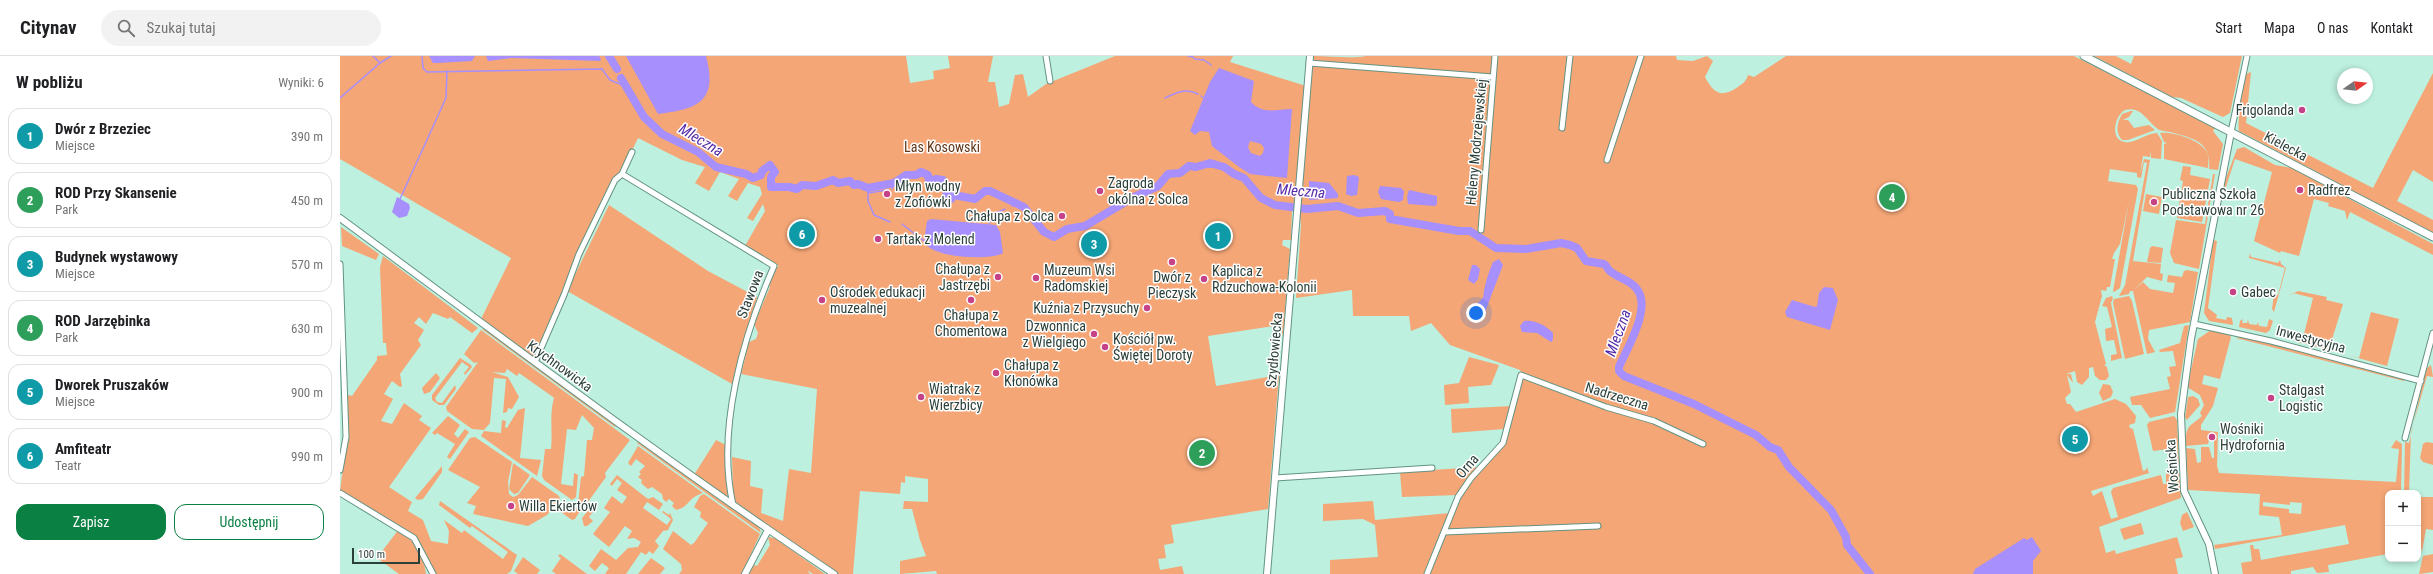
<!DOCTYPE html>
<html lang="pl">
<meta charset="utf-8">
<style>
:root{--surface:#fff;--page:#f2f2f2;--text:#202124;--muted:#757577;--line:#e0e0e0;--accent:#0b8043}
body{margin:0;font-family:"Roboto Condensed",sans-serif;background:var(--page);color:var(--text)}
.controls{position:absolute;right:12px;bottom:12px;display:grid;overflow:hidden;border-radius:8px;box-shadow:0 2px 6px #0003}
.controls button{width:36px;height:36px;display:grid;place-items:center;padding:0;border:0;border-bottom:1px solid var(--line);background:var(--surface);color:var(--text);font:20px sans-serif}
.compass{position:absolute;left:1997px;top:12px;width:36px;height:36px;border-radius:50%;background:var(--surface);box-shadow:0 2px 6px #0003;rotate:76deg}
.scale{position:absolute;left:12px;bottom:10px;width:68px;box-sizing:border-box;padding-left:4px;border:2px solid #2b4039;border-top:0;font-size:11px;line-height:14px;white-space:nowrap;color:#2b4039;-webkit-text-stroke:3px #fff;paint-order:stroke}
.you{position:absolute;left:1136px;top:257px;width:14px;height:14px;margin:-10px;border:3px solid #fff;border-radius:50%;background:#1a73e8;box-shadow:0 0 0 6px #1a73e833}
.badge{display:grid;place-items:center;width:26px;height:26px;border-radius:50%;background:var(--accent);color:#fff;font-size:13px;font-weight:700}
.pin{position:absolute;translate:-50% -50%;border:2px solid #fff;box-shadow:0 1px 4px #0006}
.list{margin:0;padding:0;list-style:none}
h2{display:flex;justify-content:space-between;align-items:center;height:52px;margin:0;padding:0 16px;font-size:17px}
h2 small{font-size:13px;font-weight:400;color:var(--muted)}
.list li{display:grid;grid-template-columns:26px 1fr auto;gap:12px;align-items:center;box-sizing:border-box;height:56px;margin:0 8px 8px;padding:0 8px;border:1px solid var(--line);border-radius:12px}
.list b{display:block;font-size:15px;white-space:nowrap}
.list p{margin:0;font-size:13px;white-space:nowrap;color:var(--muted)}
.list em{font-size:13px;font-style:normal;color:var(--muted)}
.actions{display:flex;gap:8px;padding:12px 16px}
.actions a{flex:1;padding:9px 0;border:1px solid var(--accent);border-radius:12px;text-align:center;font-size:14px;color:var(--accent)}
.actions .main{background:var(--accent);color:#fff}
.icon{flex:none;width:22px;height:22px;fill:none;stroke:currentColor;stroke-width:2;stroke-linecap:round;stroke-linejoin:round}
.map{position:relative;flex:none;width:2093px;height:518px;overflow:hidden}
header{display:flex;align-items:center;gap:24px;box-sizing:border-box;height:56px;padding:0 20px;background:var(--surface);border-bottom:1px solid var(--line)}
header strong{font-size:19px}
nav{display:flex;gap:22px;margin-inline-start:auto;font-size:14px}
.search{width:280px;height:36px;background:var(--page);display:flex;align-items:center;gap:10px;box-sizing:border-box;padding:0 14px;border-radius:22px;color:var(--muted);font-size:15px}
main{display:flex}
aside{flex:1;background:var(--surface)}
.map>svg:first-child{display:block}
</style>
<header>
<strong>Citynav</strong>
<div class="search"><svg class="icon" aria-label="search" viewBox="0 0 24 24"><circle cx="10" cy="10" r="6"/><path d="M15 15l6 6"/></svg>Szukaj tutaj</div>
<nav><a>Start</a><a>Mapa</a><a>O nas</a><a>Kontakt</a></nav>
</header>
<main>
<aside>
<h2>W pobliżu<small>Wyniki: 6</small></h2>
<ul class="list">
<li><span class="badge" style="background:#0f9aa8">1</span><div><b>Dwór z Brzeziec</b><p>Miejsce</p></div><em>390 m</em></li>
<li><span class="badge" style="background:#2e9e5b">2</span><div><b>ROD Przy Skansenie</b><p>Park</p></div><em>450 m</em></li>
<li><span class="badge" style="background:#0f9aa8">3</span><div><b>Budynek wystawowy</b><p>Miejsce</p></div><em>570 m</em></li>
<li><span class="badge" style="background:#2e9e5b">4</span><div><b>ROD Jarzębinka</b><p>Park</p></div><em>630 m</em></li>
<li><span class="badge" style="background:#0f9aa8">5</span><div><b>Dworek Pruszaków</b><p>Miejsce</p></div><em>900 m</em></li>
<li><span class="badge" style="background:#0f9aa8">6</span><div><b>Amfiteatr</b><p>Teatr</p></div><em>990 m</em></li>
</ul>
<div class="actions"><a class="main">Zapisz</a><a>Udostępnij</a></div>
</aside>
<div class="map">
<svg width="2093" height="518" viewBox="0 0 2093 518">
<rect width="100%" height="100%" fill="#bdf0de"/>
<path fill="#f4a676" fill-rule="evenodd" d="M0,0h566l4,27 24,-4 -1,-8 17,-3 -2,-12h45l-5,26h7l4,25 10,-3 6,-29 8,-1 5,23 18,-13 69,-28h118l-3,6 76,24 2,-22 186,15 2,-23h180l1,4 16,1 14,-5 6,5 -8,16c9,17 16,21 33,10 5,-4 8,-5 10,-12l6,2 32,-21h288l141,72 -2,3 10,13 -5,26 -9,-1c3,-28 -17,-31 -39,-37 -3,-1 -10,-1 -12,-3 -11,-7 -16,-23 -33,-19 -10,5 -16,30 0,32 10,2 21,-9 32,-9l5,8 -1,18 -10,-1v-7l-1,6 -7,-1 -3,18 4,-15 6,1 -17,101 28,3 -1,9 3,1 -1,7 -15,-4 -14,14h-3l-1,3 -10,2 6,-11 2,-11 20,-111 -3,-1 -3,16 -4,-1v-4l-27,-4 -2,12 28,4 2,4 -18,99 -6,4 -1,-1 16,-90 -9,43 -6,9 -2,6h3l-5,28h-3l-1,4 -5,-1 1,6 -7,26 11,42 -2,1 3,2 2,9 -3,4h-6l-5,-4 -2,-9 -4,1v9l-7,8 -5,-3 -2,-11 -9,3h5l2,9 -6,-8 4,17 -6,6 2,6h3l6,8 39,-13 11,5 10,12 -1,7 -6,2 1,3 3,1 10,42 3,-1 1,-3 2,6 -58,18 2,5 9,-5 9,28 7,-2 -7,-25 2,-4 48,-13 2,9h3v-10l13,-3 2,27 -82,29 7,26 9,-3 1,4 61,-17 6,20 -8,2 3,15h-750l33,-79 11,-16 33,-36 17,-69 -2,-4 -70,-25 -19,-22 -20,8 -2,-15h-56l-1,-26 -56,8 5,-73 -2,-15 -7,-1 -1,31h-8l-1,5 8,4 -7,87 -3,-11 -72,11 8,50 63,-11 -11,134 -97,16 3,18 -10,2 2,13 -8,1 2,11 22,-4 2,8h-247l-1,-3 -36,3v-13l26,-5 -6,-16 -8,-31h-9l1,-8 24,1v-23l-23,-3v7l-4,-1 -1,12 -40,-3 -7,83h-15l-102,-70 -3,-14 -1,-33 19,4 -1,25 13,3 -2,24 22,8 6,-52 22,4 6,-84 -76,-15 8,-32 7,-3 2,-6 -4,-9 16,-37 -2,-2 7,-17 4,-2 -34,-20 20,-35 -2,-7 -10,17 -6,-3 15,-24 -2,-7 -12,-4 -11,18 -9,-5 11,-17 -19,-7 -11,19 -14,-8 10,-16 -23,-7 -44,-22 -104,219 -53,-38 30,-61 -171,-99z
M974,0c18,0 35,3 52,0h127l-1,19 -178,-14z
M1754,0h22l15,8 3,-8h108l-12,57 -7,4 -42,-19 -9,-1z
M1911,16l-5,51 127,65 60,-115v109l-20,-12 -16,31 36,19v13l-194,-102c-2,-7 4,-51 7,-57z
M1791,55h2l-4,6 -6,3h5l6,8 15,-3 6,5 -27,10h-6c-7,-8 -5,-17 0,-26z
M1820,77c13,-2 45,8 48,22 1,5 0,9 0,13l-44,-9v-15l3,-1 -3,-1z
M1904,91l31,18 17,3 141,76v11l-83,-43 -3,8 -2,-9 -17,-5 1,-3 -15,-4 -15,57 -18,-5 -1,2 -26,-12 18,-69 -37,-13 -9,28 -3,-1 14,-37z
M1843,110l8,1 -1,8 20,4 -8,43 -25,-4 6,-37 -3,-1z
M1873,118h2l-16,95 -25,-6 -4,-10 6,-33 29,4z
M1806,138l16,3 -3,17 -16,-3z
M269,149l99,66 49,26 -23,88 -167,-94z
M1,171l38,27 -3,6 -34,-14z
M1873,184l4,1 -9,67 9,7 -1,3 10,2 1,-3 5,1 1,7 -24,-4 -5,-8z
M1812,190l11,2 -2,15 -14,-1 3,-14z
M1910,197l1,4 27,6 2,-3 1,4 5,4 -12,44 -2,-3 2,-15 4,1 7,-27 -36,-10z
M43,200l95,72 -6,5 -22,-16 -2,2 -15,-6 -7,11 -7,-7 -5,6 10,7 -6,10 3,5 -21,29 2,12 -2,1 -8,-6 -8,13 9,5 -12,22 11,3 12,-21 18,13 -3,4 12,8 -42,59 23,15 -4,9 15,9 8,21 17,3 1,-13 -5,-11 18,13 2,-3 39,29 5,-7 -36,-26 -2,2 -31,-23 1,-4 77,54 -6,16 -4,3h-72l-21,-39 -74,-44 7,-54 1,-42 4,1 25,-36v-4l10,-1 -1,-12h-3l-3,-76z
M1847,214l11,2 -8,50 -41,8 -1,9 7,13 -8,2 -14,-63 10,-9 7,7 23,4 2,-10 -8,-1 1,-7 14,2 2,-6z
M1958,235l29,6 -1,3 17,4 -14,45 12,4 -47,-12 8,1 11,-44 -20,-5 -5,3z
M1772,240l1,2 -2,5 11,55 -11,3v-6l6,-1 -3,-14 -8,1 -1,-12 7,-2 -5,-20 -5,-1 4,-8z
M1789,240l3,5 12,53 -19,5 -12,-56 1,-4z
M2031,256l28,7 -12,47 -40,-11 12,3z
M1903,263l-1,4h5l1,-3 1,4 8,1 1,-3 1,4 8,1 2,-8 4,2 -3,9 -4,3 -27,-6 1,-6z
M1849,269l-14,87 -25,6 -9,-13h-9l-2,-8 40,-8 -3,-12 4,-1 -2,-9 7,-1 -3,-15 -13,1 -1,-2 21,-7 4,-17z
M142,273h3l131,96 -1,2z
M141,274l149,110 -25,33 1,4 -21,29 -7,-2 3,-27 3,-1 3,-36h5l2,-12 -12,-13 -6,15 -9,-1 -6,55 12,2 1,-13 4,2 -2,22 -4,3 -28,-20 -2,-4 3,-27h6c2,-17 -2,-34 3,-51l-1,-1 -34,-24 -2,3 -10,-7 -2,4 -13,-1 16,5 11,20 -7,12 -4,-1 -1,4 -4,1 3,-34 -12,-1 -4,45 -6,7 -12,-1 -25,-18 -1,-4 32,-45 -4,1 -10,-9z
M1871,274l16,3 4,4 -11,42 -16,-4 -2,9 16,4 -5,18 -12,19v5l17,2 -1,34 2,7 177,9 3,-33 -8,-1 5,-8 6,4 -1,49h-13v61l-60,11 1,7 -12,1 -4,-6 -22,4v3h-48l-2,-11 11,-2 -2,-16h3l1,4h5l2,11 88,-16 -4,-19 -130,24 -1,-4 68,-10 -3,-18 -20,-2 1,-21 -72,-4 -2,-42 9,1 2,14 4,-1v-15h8l3,11h2v-23h-4l-2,9 -22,2c-1,-22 4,-19 16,-30l-2,-3 4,-8 -4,-10 -13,-8 11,-48zM1923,446l27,3v-3l12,1 -1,11 -12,-1v-4l-26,-3z
M1903,280l162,43 -1,2 -168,-43z
M1129,301l30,8 -8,20 -23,2 1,16 -24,2 -1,-20 15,-2z
M120,302l11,7 1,2 -7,8 -1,-2 5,-6 -7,-5 -27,36 2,4 5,1 13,-18 1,4 -12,16h-5l-7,-5v-5z
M2091,309l2,12 -6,-1 -16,56 -2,61h-5l1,-51 4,1 17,-74z
M96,317l4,5 -10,14 -6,2 -2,-6z
M1763,328l7,1 3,7 -2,5 -8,4 -4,-8z
M1853,340l5,3 2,6 -13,15 -2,-3 3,-20z
M1172,350l-8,23 -52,4 -1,-24z
M185,352l-5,50 21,2 -4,16 -56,-40 3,-5 17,2 1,-13 4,1 -1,6 2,1 11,-18z
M108,360l12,9 -6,9 4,4 7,-9 4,3 -19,27 -3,-2 8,-13 -18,-11 -2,2 -3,-2z
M1834,360l3,4 2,47 -4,-15 -7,-3 -15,2 -6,-26 2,-3z
M135,381l37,25 -4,20 1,12 4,3 5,-2 14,-18 27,19 1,3 -13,16 -19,11 -55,-12 3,-8 -9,-3 13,-16 -32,-17 22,-32z
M376,384l10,5 2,52 -34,-22z
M298,386l121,85 2,6 -124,-90z
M2086,386l7,1v22l-10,-3 -3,-4 3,-14z
M298,390l65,47c-16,5 -13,14 -27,17l-4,-4 2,-3 -5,-4 -3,3 -3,-3 -1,-5 -10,-7 -4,2 -7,-6 1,-3 -4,-3 3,-3 -2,-2 6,-6 -9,-7 -5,7 -3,-3z
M173,407l17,12 -12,18 -4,1 -5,-5z
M102,410v6l-19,27 -5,1 -3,-2z
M1139,411l-21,28 -56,2 -2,-25z
M277,419l31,24 5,-2 10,7 -4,6 -12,-8 -4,6 24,17 4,-6 -9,-7 1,-1 6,4 1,-2 3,7 -5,10 -5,1 -8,10 4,5 -6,8 -4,-3 -3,4 -5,-3 -15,22h-21l4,-6 -7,-5 -7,8 -6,-5 12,-17 15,11 12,-12 10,-1 3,-5 -7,-4 -7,1 5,-8 -7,-5 -16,21 -16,-13 17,-22 -6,-4 8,-12 10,8 5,-7 -10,-7 5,-7 -5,-4 -5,7 -2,-2z
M364,438l56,40 -18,40h-63l3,-4 -1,-6 -18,-15 10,-18 18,14 3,-2 14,-20 -8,-6 1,-5 -7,-5 6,-11z
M2078,441h15v33l-7,-1 -4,23 -1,-4 -3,1z
M1033,445l2,19 75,-7 -25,61h-95v-14l48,-3 -3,-32 -12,-6 -40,2v-17z
M228,446l12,9 -5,8 -3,1 -11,-8v-4z
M255,446l3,3 -9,12 4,4 -6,5h-3l-2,-8z
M1847,456l7,15 -11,4 -3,-8 2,-8z
M1801,467l3,11 -20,6 -4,-11z
M59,473c15,11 25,26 27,45h-27l-22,-16z
M428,481l7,1 50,36h-12l-6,-4 3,4h-61l5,-9 3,1 13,-21z
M220,498l27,20h-31l-4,-3 9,-13 -3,-2z
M2093,498v18l-14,2 4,-18z
M183,501l17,13 -3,4h-19l-4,-3z
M311,502l14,10 -5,6h-22z"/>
<path fill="#a78ffd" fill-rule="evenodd" d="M89,0h46l-3,5 -34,2h-5z
M146,0h113l2,3 -1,2 -89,-3 -23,3z
M286,0h80c12,45 -7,53 -48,58z
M879,12l35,13 -3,21c12,13 25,7 41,7l-5,69 -37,-4 -11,-7 -27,-21 -3,-14 -9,-1 -5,4 -5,-4 20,-49zM910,85l11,3 3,4 -1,5 -3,3 -9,-3 -3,-6z
M1014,119l5,2 -2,18 -6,1 -5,-2 1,-18z
M969,125l20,2 9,11v4l-29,2z
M1040,130l21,2 3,3 -1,9 -4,2 -18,-3 -3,-7z
M1069,134l28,6v8l-2,2 -27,-2 -1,-7z
M57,141l12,7 1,4 -3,8 -8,2 -7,-6z
M591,163l65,6 4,7 3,21c-13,8 -74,5 -79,-12l3,-20z
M1159,203l4,6 -18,47 -9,2 -1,-8 8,-8c1,-12 5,-24 10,-36z
M1132,209h4l4,4 -2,10 -4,5 -6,-4z
M1484,231l9,1 5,12 -8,30 -43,-13 -2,-5 7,-12 23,7 2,-1 2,-13z
M1184,265c11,-1 21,4 29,12v7l-2,2 -14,-9 -15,-1 -2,-6z
M1692,481l9,14 -8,10v13h-60l2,-5 49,-31 3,2z"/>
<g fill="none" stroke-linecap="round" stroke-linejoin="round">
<path stroke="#a78ffd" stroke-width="1.5" d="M33,0l7,7 11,-7
M82,0l1,12 4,4 175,-3 8,11 17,7
M848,0l5,1 2,2 9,1 7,5
M861,40l3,2
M0,42l40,-35
M825,42c12,-6 21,-10 33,-4
M552,133l2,-6
M528,134v11l6,14 16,7
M528,137l19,-3
M60,143l46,-101 1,-27
M672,150l5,-2
M656,157l9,-4
M562,168l22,17
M649,169l2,-9"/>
<path stroke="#a78ffd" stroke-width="8" d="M269,0l8,13
M281,22l23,39 18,17 36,18 18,15 30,7 7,4 8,-3 1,-4 8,-6 5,7 -4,5v10h18l8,2 5,-4 14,1 17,-6 5,3 12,-2 4,4 4,-1 10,4 26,-5 12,-8h10l5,-3 7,3 1,6 7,-2 7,1 5,8 -3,11h6l3,-4 21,4 10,-8h5l34,16 20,25 10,5 13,-8 18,-3 47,-28 26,-12 10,-12 12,-1 9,-7 7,1 14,-4 14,4 10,7 10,4 17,20 14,7 32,4 31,-3 20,7 27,-2 5,3v5l69,12h11l26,17 30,1 35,-6 9,2 7,3 9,13 18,3c2,1 3,3 4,5 6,8 21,10 28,19 17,19 -9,60 -17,79v4l5,5 70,28 62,31 14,12 8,3 11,17 42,43 15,27 1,8 23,29"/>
<defs>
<path id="minor" d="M706,0l4,25
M969,7l184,14
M1222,72l8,-72
M1891,76l16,-76
M1267,104l34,-104
M282,118l152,92c-31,70 -58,163 -41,239
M1141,174l14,-174
M0,208l6,173 -6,33
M1854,268l77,17 150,40
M195,306l29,-67 15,-41 36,-74 7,-6 10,-22
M2065,382l28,-105
M935,422l157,-10
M0,437l74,45 19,36
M1104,476l154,-6
M1087,518l31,-77 13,-19 32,-35 18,-68 85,32 48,14 49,23"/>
<path id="tertiary" d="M0,162c163,120 325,243 494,356
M405,518l23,-44
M927,518l43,-518
M1875,518l-6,-30 -25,-53 -3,-77 10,-75 40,-207"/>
<path id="secondary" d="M1744,0l349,181"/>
</defs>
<use href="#minor" stroke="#639383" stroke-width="7"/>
<use href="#tertiary" stroke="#639383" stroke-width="8"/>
<use href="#secondary" stroke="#639383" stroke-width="9"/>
<use href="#minor" stroke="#fff" stroke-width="5"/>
<use href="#tertiary" stroke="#fff" stroke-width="6"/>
<use href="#secondary" stroke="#fff" stroke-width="7"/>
</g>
<g fill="#c64287" stroke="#fff" stroke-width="1.5">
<circle cx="1962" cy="54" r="4"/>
<circle cx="1960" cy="134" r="4"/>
<circle cx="760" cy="135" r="4"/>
<circle cx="547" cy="138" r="4"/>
<circle cx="1814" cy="146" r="4"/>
<circle cx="722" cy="160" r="4"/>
<circle cx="538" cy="183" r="4"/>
<circle cx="832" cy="206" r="4"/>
<circle cx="658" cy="221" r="4"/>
<circle cx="696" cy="222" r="4"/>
<circle cx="864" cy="223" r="4"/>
<circle cx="1893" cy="236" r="4"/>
<circle cx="482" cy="244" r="4"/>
<circle cx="631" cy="244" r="4"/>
<circle cx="807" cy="252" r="4"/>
<circle cx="754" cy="278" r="4"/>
<circle cx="765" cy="291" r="4"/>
<circle cx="656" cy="317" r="4"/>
<circle cx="581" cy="341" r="4"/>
<circle cx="1931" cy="342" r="4"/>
<circle cx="1872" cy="381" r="4"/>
<circle cx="171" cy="450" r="4"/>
</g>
<g text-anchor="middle" stroke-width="3" stroke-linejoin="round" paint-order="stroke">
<g font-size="14" fill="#2b4039" stroke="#fff" text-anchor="start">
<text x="1954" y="59" text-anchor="end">Frigolanda</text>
<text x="768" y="132">Zagroda<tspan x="768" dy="16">okólna z Solca</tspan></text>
<text x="555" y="135">Młyn wodny<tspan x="555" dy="16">z Zofiówki</tspan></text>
<text x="1968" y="139">Radfrez</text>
<text x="1822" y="143">Publiczna Szkoła<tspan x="1822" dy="16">Podstawowa nr 26</tspan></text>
<text x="714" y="165" text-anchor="end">Chałupa z Solca</text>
<text x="546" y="188">Tartak z Molend</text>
<text x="650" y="218" text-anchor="end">Chałupa z<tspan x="650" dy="16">Jastrzębi</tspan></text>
<text x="704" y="219">Muzeum Wsi<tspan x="704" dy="16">Radomskiej</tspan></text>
<text x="872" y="220">Kaplica z<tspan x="872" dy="16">Rdzuchowa-Kolonii</tspan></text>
<text x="832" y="226" text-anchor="middle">Dwór z<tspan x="832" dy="16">Pieczysk</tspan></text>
<text x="490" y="241">Ośrodek edukacji<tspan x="490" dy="16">muzealnej</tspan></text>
<text x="1901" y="241">Gabec</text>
<text x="799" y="257" text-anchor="end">Kuźnia z Przysuchy</text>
<text x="631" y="264" text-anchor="middle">Chałupa z<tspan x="631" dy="16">Chomentowa</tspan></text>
<text x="746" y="275" text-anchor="end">Dzwonnica<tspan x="746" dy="16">z Wielgiego</tspan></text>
<text x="773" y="288">Kościół pw.<tspan x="773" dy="16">Świętej Doroty</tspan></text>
<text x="664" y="314">Chałupa z<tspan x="664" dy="16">Kłonówka</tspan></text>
<text x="589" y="338">Wiatrak z<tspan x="589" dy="16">Wierzbicy</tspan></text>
<text x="1939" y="339">Stalgast<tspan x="1939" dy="16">Logistic</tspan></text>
<text x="1880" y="378">Wośniki<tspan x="1880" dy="16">Hydrofornia</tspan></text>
<text x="179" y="455">Willa Ekiertów</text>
</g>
<g font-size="14" fill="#2b4039" stroke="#fff">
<text transform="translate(1136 86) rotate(-85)" y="5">Heleny Modrzejewskiej</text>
<text transform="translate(1946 90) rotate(28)" y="5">Kielecka</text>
<text transform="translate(410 238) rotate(-69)" y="5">Stawowa</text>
<text transform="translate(1971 283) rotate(15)" y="5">Inwestycyjna</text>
<text transform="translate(934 294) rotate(-85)" y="5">Szydłowiecka</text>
<text transform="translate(220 310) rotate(36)" y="5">Krychnowicka</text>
<text transform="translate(1277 340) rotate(17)" y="5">Nadrzeczna</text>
<text transform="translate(1127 410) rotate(-49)" y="5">Orna</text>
<text transform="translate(1832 410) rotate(-94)" y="5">Wośnicka</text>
</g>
<g font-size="14" fill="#62371a" stroke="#fff">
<text x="602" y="96">Las Kosowski</text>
</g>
<g font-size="15" font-style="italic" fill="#5428a6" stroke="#fff">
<text transform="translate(361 84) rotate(31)" y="5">Mleczna</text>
<text transform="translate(961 135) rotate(5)" y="5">Mleczna</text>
<text transform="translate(1278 277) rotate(-70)" y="5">Mleczna</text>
</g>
</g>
</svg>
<div class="controls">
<button>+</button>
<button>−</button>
</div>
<svg class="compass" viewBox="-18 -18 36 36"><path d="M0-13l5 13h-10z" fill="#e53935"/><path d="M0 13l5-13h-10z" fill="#757577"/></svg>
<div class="scale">100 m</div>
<div class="you"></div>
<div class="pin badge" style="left:878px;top:180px;background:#0f9aa8">1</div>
<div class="pin badge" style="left:862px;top:397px;background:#2e9e5b">2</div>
<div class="pin badge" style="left:754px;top:188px;background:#0f9aa8">3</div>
<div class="pin badge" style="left:1552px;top:141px;background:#2e9e5b">4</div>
<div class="pin badge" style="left:1735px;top:383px;background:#0f9aa8">5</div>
<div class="pin badge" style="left:462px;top:178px;background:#0f9aa8">6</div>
</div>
</main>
